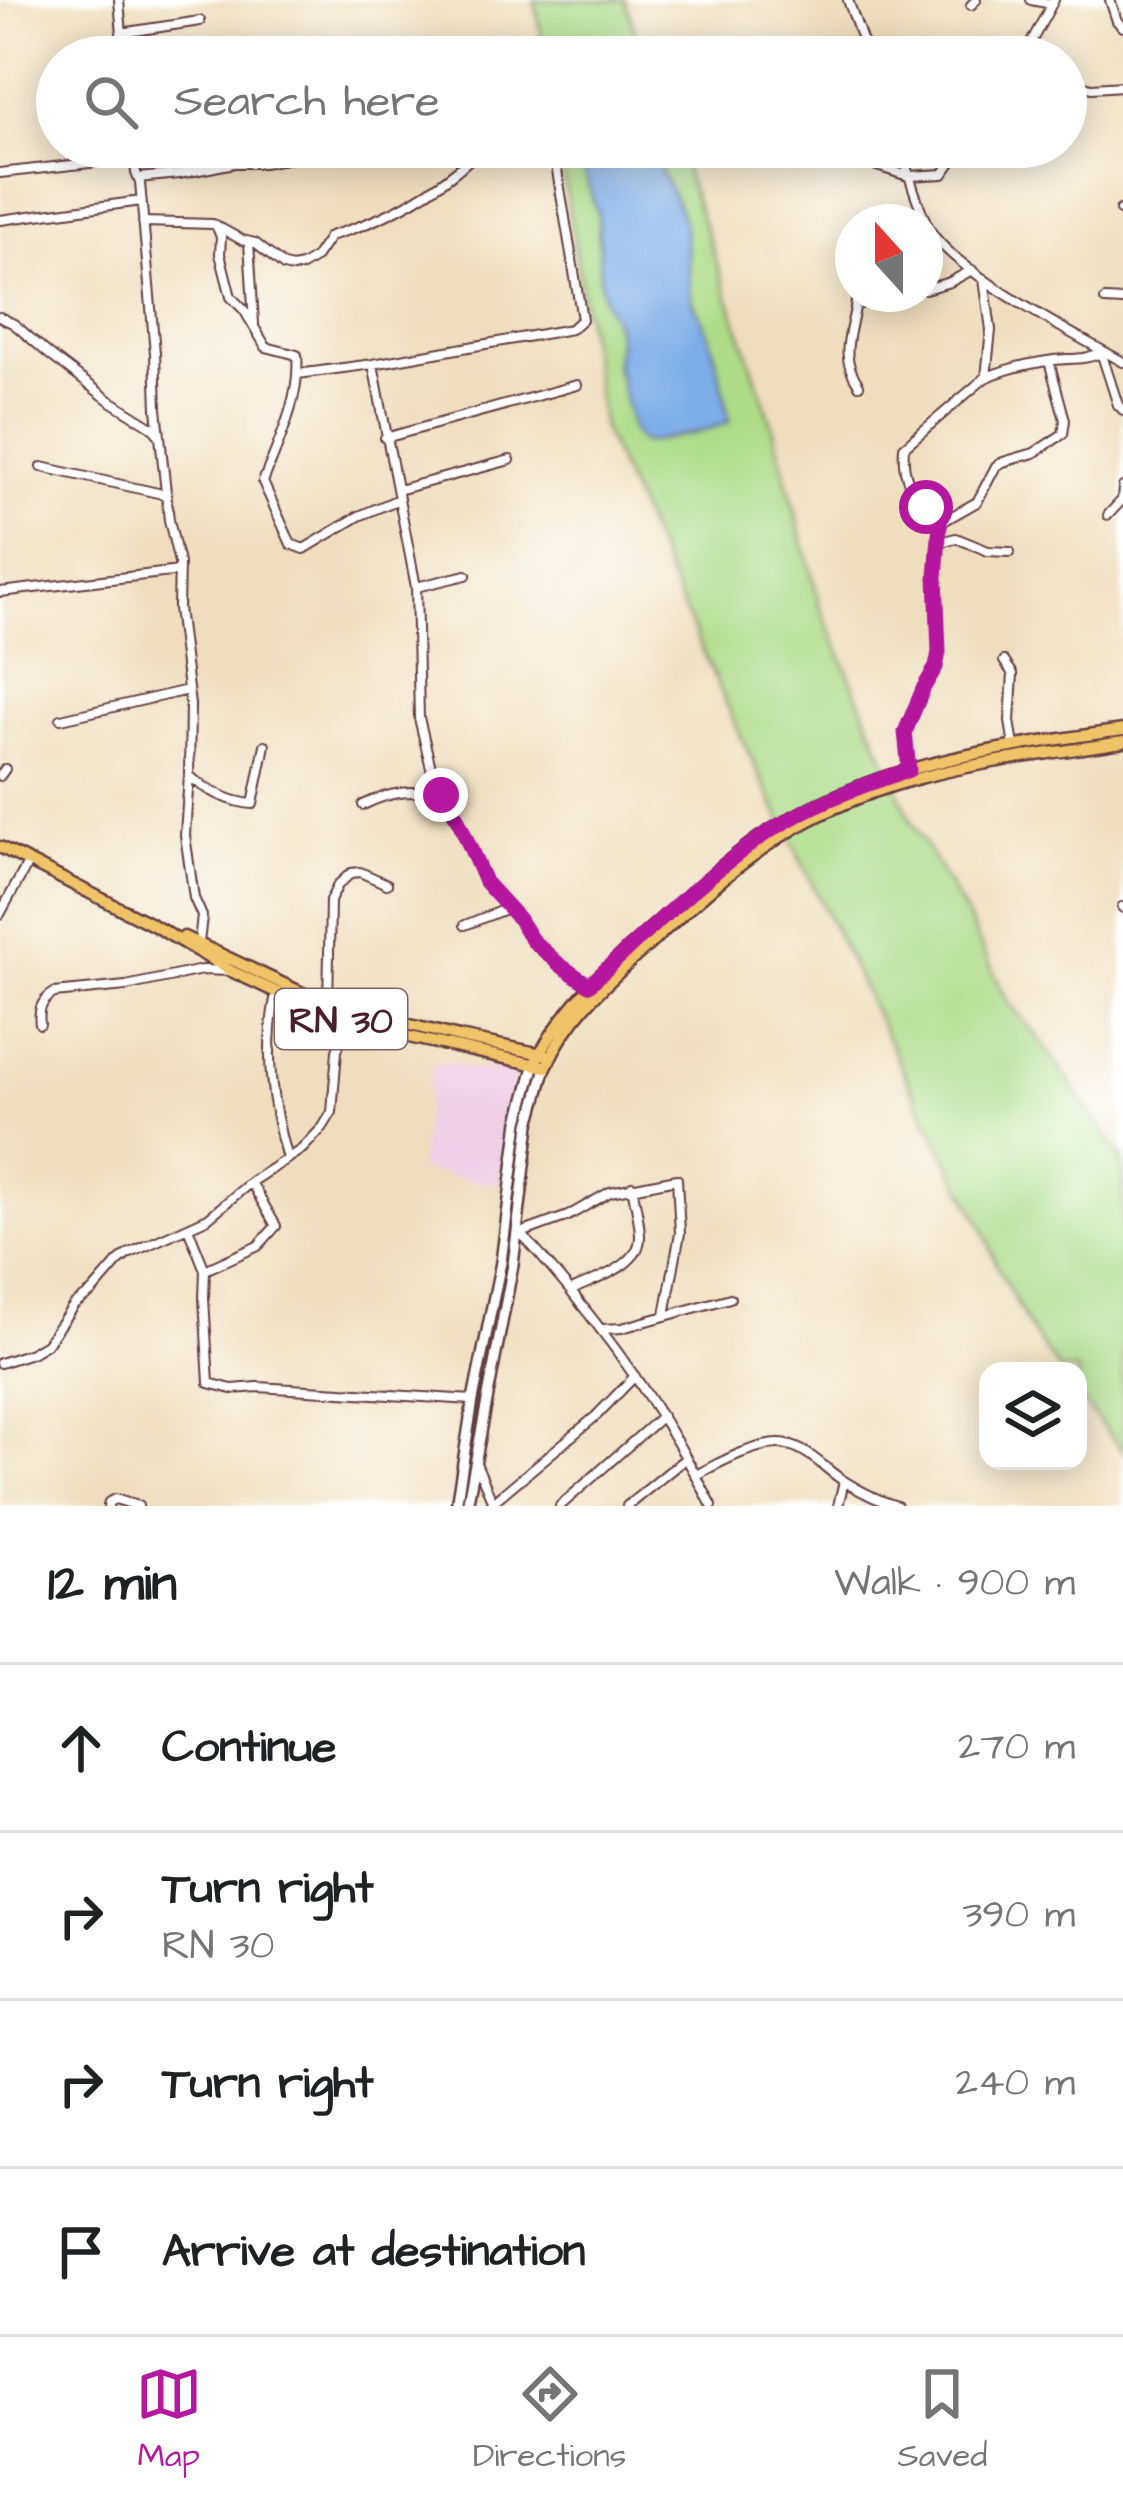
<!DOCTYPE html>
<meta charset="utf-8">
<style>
:root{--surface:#fff;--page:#f6f6f6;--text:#202124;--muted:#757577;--line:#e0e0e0;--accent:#b5179e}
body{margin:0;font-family:"Architects Daughter",sans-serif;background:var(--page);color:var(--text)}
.controls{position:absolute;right:36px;bottom:36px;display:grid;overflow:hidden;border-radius:24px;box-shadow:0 6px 30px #0003}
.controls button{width:108px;height:108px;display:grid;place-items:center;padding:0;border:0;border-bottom:3px solid var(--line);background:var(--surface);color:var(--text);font:60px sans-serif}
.compass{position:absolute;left:835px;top:204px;width:108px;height:108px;border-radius:50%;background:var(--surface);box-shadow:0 6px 30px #0003;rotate:339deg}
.stop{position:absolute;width:36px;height:36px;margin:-27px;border:9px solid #b5179e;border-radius:50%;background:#fff}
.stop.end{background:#b5179e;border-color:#fff;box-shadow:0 3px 12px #0008}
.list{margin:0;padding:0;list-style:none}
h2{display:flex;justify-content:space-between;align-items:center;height:156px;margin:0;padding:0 48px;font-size:51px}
h2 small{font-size:39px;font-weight:400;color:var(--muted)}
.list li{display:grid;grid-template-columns:78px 1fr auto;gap:36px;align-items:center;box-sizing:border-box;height:168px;padding:0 48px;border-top:3px solid var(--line)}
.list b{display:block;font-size:45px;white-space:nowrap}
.list p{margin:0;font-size:39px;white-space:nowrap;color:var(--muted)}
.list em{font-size:39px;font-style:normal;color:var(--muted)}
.icon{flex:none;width:66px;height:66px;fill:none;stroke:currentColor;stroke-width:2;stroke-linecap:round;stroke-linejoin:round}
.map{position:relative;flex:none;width:1123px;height:1506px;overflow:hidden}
.search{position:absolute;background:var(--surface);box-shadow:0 6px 30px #0003;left:36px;right:36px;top:36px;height:132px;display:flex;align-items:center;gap:30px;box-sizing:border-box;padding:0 42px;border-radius:66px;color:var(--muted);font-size:45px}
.sheet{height:828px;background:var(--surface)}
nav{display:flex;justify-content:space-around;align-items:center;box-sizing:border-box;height:168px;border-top:3px solid var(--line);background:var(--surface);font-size:33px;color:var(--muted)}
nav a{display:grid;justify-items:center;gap:6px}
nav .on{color:var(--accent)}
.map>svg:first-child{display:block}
</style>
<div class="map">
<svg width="1123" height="1506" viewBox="0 0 1123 1506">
<rect width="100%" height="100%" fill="#fff"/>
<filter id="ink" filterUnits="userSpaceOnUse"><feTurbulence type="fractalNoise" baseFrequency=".00833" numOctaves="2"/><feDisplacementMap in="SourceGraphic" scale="24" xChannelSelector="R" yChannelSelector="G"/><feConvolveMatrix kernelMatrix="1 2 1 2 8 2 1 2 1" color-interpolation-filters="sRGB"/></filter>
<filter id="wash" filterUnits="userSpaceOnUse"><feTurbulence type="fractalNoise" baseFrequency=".004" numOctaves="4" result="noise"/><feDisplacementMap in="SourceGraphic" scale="48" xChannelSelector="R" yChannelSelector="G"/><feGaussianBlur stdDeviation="2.7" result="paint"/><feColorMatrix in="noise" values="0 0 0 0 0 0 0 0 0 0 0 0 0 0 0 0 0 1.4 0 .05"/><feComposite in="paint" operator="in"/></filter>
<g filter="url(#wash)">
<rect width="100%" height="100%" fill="#eedebd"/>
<path fill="#eed0e7" d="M456,1063l16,7 41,-4 4,9 -18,110 -81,-15 14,-106z"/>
<path fill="#addb88" stroke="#7c7d5a" stroke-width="3" d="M535,0h90l19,57h-99z
M559,147h17l22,69 2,65 4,20 11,21 3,19 -2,24 27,78 57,-11 29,-11c-5,-33 -12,-66 -25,-98 -5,-10 -10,-16 -13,-27l-6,-69 -24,-55 -5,-25h21l96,280 47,179 92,217 52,88 44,91 29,34 86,124v291l-45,-55v-25h-18l-30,-42 -33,-63 -14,-39 -56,-107 -181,-373 -143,-317z"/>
<path fill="#7cade7" stroke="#636689" stroke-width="3" d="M576,147h80l5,25 18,36 6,19 6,69c3,11 8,17 13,27 13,32 20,65 25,99l-29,10 -57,11 -10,-10 -17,-68 2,-24 -3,-18 -11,-22 -4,-20 -2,-65z"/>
</g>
<g filter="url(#ink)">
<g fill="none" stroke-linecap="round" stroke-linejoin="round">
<defs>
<path id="minor" d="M119,0l5,57
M848,0l20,57
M1031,0l21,4
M1110,0l7,21 6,6
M971,5l5,-5
M121,33l79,-12
M1023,57l31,-57
M1066,81l26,7 31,-2
M134,147l2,26 4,10 15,170 2,56 12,111 10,43 -1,45 12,97 -1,70 -4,60 9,63 8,18 -3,27
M391,147l3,1
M723,147l65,11 32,-3 32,3 56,18
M900,147c9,26 16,56 29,81 23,43 148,108 194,134
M0,173l135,-15
M910,176l33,-2 19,-27
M138,178l41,-4 55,-11h29l91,-16
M1120,210l3,1
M0,220l141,-19
M143,222l70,2 29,16 13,3 29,23 8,2 10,-2 13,-8 15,-22c45,-13 88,-34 125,-64 10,-8 19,-17 29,-25
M216,225l5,12 -1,17 11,43 13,13 22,37 31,8c4,43 -19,88 -34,127l28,62 13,5 55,-33 40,-17
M249,242l5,82
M984,279l7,51 -5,47
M925,289l25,-7 22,-12
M857,294c-3,36 -21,58 2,91
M1105,300l18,1
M856,305l48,-11
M0,317l14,7 36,31 59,45 42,26 9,10
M1101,352l17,53 5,5
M373,364l43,223 3,131 14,58 8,19 16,22 28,65 33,36 14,23 28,24 29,19
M298,374l75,-10 198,-35 11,-10 -29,-172
M385,438l192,-53
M42,467l125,28
M398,490l112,-30
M1108,515l14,-15 1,-13
M940,523l37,-21 19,-36 7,-4 31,-9 29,-19 2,-14 -16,-59
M940,542l16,-4 32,13 22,1
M416,587l50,-12
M0,592l179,-21
M1004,661l9,13 -3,47 4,25
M61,719l127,-29
M909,770l-4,-38 19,-45 12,-20 3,-15 -3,-75 4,-54c-23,-28 -39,-37 -36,-76l81,-69c20,-9 47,-15 69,-18 18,-2 33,1 49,-9
M189,775c15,15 44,28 64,29l12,-59
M0,776l5,-7
M363,805c27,-13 48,-16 78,-10
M1122,907l1,1
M0,914l28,-51
M465,925l43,-17
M276,993c-12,59 -5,109 11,166
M328,1005l2,-104 8,-16 13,-12 9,-1 27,12
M40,1024c-2,-14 1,-23 14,-31l72,-7 76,-16 27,1
M188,1228l17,42 -1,28 5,85 23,6 26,-2 215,13
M518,1230c76,84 143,174 194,276
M521,1233l47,-17 42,-24 67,-13 3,54 -15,82
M205,1270l53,-24 18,-20 -25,-44
M572,1290c22,-11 68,-23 68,-53 0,-16 -5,-34 -8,-51
M602,1329l20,-1 108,-30
M0,1363l31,-10 15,-9 28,-39 18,-13 26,-30 10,-8 80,-36 43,-36 51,-33 21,-22 9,-15 5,-61 10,-31
M476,1463l18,42
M696,1475c23,-12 55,-30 82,-31 26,-1 46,25 66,37 16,10 35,20 53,25
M493,1502l103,-86 39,-40
M108,1506l1,-4 6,-3 23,7
M560,1506l102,-90
M627,1506l59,-48
M838,1506l6,-25"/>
<path id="tertiary" d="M456,1506l17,-106 28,-138 18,-141 16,-58
M467,1506l46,-241 17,-141 16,-57"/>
<path id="primary" d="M0,847l153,78 78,46 86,40 78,23 151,33c22,-52 65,-88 106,-125 36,-33 72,-67 113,-95 111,-76 229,-85 358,-105
M184,937l144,68 131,32 88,18
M535,1063c28,-56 73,-96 119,-137 34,-30 68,-62 105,-88 108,-74 238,-90 364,-108"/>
</defs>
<use href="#minor" stroke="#633c41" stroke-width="12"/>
<use href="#tertiary" stroke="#633c41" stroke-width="14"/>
<use href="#primary" stroke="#633c41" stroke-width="15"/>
<use href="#minor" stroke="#fff" stroke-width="8"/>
<use href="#tertiary" stroke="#fff" stroke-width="9"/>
<use href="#primary" stroke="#f1c369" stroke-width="10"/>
</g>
</g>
<g fill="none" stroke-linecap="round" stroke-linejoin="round" filter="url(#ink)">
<path stroke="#b5179e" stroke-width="15" d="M441,795l16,22 28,65 33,36 14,22 28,25 29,20c55,-50 109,-103 169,-146 46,-32 98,-52 151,-69l-4,-38 19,-45 12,-20 3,-15 -3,-75 4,-54 -14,-16"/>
</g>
<g text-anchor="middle" stroke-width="12" stroke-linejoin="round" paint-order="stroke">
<rect fill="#fff" stroke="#80626b" stroke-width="3" x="275" y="989" width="132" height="60" rx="9"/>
<g font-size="36" font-weight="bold" fill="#4a1f2b">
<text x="341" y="1032">RN 30</text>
</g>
</g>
</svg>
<div class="controls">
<button><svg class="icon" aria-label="layers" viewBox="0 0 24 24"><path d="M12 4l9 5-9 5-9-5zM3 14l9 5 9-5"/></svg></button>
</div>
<svg class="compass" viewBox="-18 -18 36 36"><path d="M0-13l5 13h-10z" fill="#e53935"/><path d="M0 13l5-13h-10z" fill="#757577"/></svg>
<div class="stop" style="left:926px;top:507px"></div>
<div class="stop end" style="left:441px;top:795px"></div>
<div class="search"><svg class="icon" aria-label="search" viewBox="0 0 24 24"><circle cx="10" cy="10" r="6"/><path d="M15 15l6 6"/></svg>Search here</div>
</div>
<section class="sheet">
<h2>12 min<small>Walk · 900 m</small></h2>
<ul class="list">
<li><svg class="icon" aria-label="ahead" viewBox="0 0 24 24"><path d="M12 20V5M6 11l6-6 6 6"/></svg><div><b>Continue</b></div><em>270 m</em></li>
<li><svg class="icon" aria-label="right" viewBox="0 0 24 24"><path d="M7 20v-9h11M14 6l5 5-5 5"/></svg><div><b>Turn right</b><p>RN 30</p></div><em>390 m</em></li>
<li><svg class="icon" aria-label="right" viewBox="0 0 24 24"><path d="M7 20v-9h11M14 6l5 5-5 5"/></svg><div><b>Turn right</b></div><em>240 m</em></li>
<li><svg class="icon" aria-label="arrive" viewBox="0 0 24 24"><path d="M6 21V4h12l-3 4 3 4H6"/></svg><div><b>Arrive at destination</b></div></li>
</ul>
</section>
<nav>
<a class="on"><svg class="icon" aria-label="map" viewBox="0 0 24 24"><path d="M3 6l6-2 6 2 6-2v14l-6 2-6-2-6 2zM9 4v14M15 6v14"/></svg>Map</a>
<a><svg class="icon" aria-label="directions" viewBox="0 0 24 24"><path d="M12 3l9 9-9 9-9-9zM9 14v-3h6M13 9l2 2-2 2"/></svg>Directions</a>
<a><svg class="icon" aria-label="saved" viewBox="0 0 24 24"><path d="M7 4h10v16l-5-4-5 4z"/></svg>Saved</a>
</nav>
